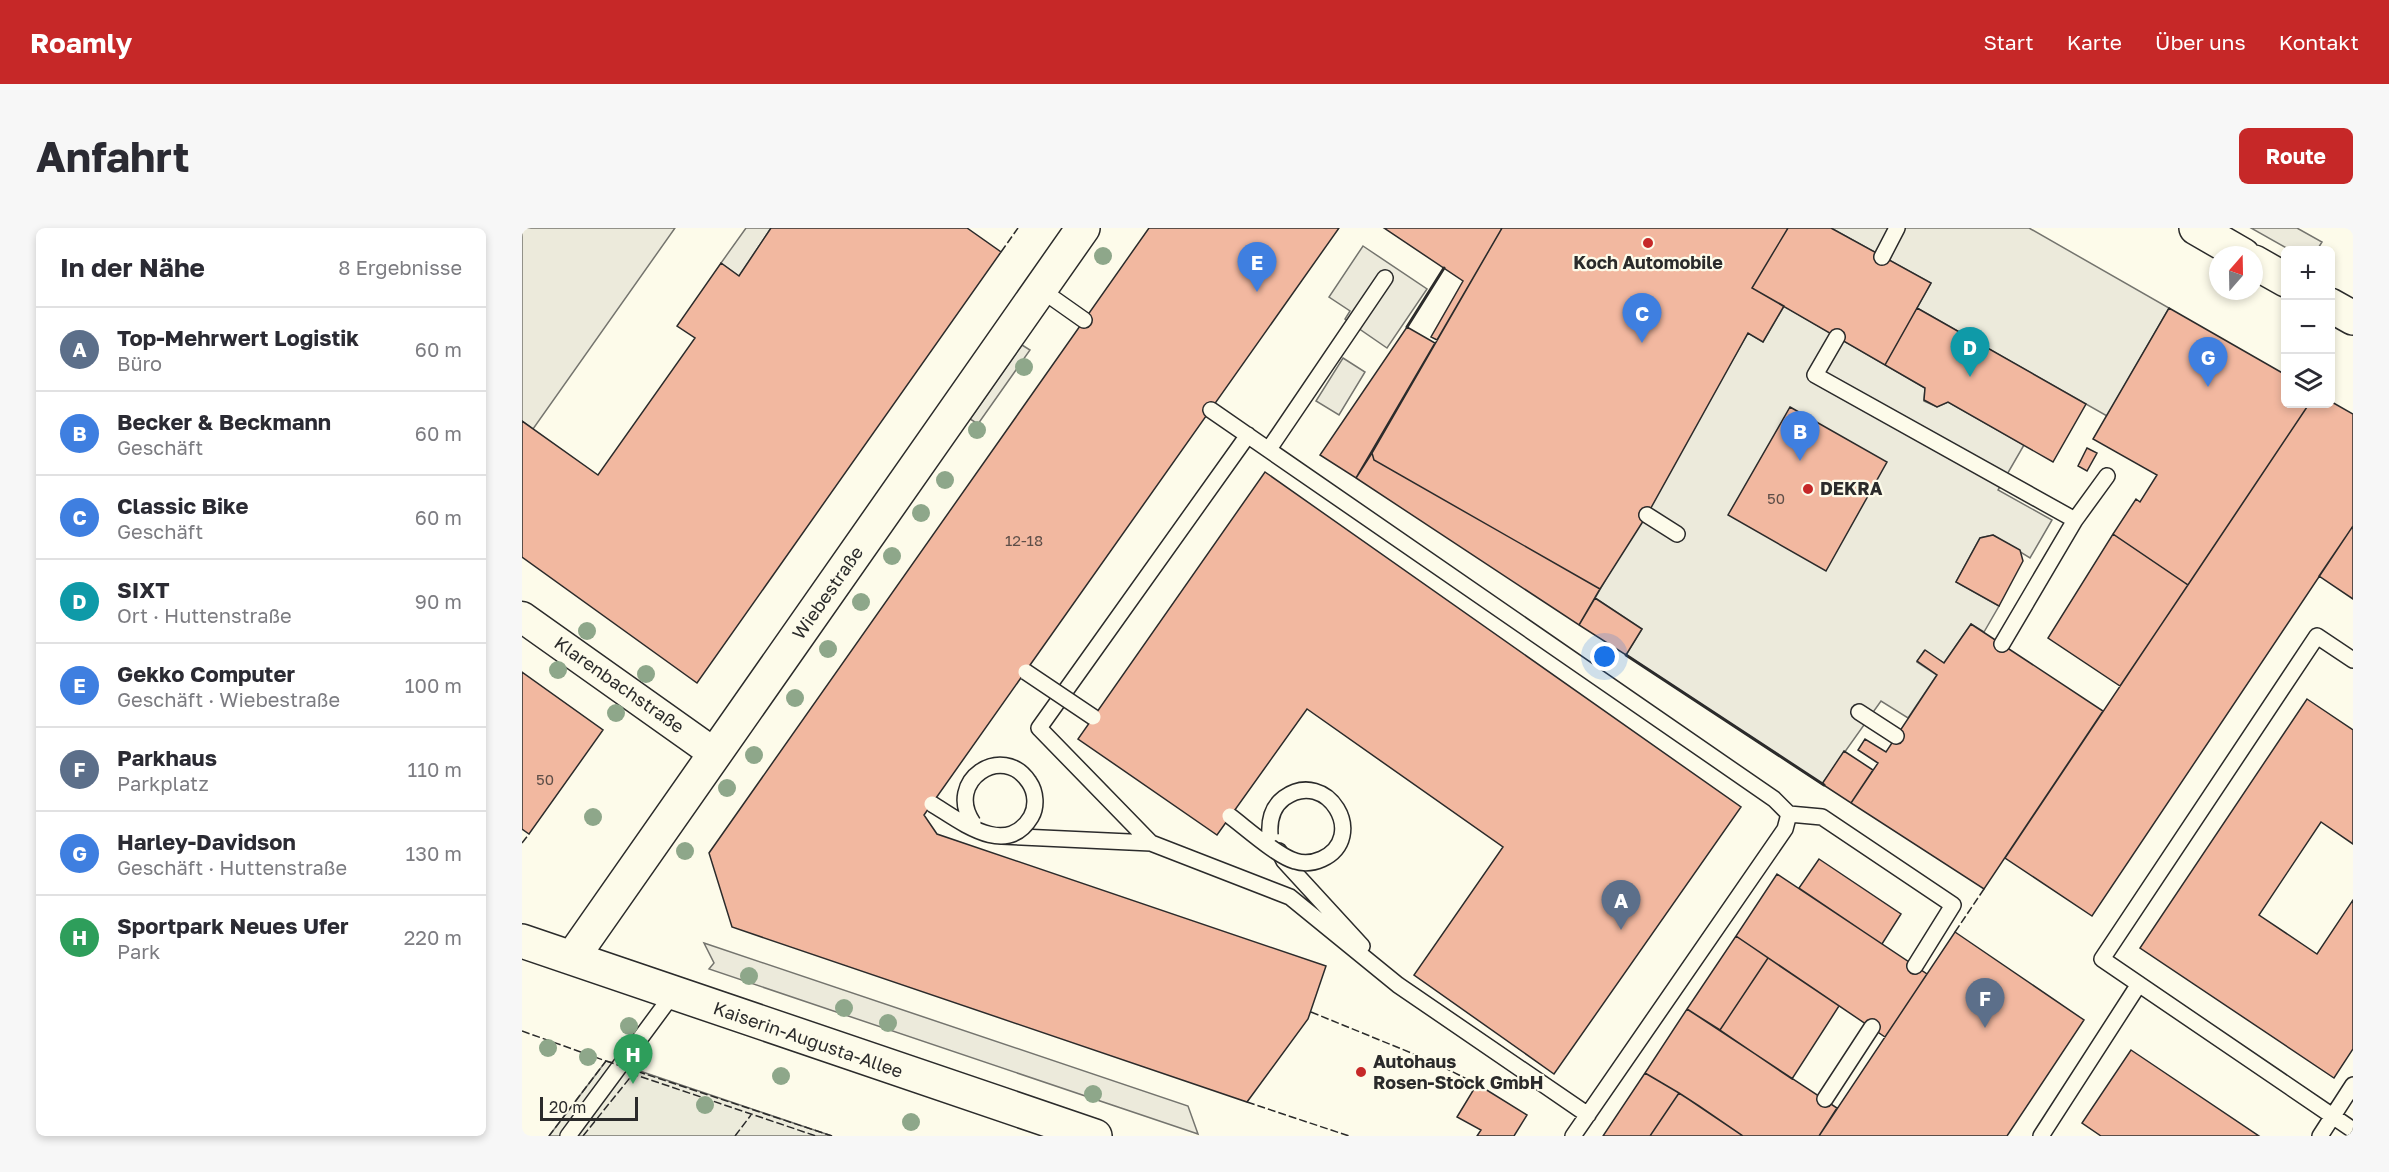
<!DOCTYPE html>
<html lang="de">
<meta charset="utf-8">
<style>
:root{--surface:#fff;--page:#f7f7f7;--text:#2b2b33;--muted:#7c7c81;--line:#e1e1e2;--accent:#c62828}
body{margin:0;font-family:"Golos Text",sans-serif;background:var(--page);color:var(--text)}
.controls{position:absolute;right:18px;top:18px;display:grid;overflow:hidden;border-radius:9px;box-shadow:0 3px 9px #0003}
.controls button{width:54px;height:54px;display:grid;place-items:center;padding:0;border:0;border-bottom:2px solid var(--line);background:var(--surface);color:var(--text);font:30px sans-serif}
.compass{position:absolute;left:1687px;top:18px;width:54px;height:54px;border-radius:50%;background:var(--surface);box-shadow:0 3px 9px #0003;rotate:20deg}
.scale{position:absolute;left:18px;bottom:15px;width:98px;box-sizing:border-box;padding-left:6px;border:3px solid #2b2b2b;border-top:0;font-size:16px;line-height:21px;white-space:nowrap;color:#2b2b2b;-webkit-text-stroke:4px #fdfbea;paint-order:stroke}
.you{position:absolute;left:1083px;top:429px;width:21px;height:21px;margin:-15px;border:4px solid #fff;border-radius:50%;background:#1a73e8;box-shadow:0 0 0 9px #1a73e833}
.badge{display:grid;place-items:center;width:39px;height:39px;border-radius:50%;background:var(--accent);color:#fff;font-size:20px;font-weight:700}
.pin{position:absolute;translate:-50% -50px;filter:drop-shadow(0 2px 3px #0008)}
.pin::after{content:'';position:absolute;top:32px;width:21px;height:18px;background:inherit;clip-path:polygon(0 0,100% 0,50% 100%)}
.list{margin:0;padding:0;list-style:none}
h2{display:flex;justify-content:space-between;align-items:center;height:78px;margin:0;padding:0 24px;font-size:26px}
h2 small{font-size:20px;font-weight:400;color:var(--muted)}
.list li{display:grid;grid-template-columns:39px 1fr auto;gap:18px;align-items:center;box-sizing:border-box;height:84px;padding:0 24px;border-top:2px solid var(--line)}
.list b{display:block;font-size:22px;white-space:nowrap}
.list p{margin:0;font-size:20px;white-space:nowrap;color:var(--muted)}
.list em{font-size:20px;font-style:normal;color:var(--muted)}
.icon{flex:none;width:33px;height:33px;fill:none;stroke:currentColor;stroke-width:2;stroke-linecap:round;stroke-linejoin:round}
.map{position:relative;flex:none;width:1831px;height:908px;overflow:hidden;border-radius:9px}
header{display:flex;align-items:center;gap:36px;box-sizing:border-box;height:84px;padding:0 30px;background:var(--accent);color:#fff}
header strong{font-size:28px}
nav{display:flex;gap:33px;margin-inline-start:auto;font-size:21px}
.intro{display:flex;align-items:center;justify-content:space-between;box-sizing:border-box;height:144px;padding:0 36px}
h1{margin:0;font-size:42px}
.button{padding:15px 27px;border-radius:9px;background:var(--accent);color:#fff;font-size:21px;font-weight:700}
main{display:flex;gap:36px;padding:0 36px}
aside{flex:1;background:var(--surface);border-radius:9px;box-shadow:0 3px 9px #0003}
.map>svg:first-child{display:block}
</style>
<header>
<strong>Roamly</strong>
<nav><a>Start</a><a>Karte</a><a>Über uns</a><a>Kontakt</a></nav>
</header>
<div class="intro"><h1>Anfahrt</h1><a class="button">Route</a></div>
<main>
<aside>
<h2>In der Nähe<small>8 Ergebnisse</small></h2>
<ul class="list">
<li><span class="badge" style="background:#5c6f8a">A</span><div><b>Top-Mehrwert Logistik</b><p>Büro</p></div><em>60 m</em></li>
<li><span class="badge" style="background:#3f7fe0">B</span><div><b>Becker &amp; Beckmann</b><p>Geschäft</p></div><em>60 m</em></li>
<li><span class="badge" style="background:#3f7fe0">C</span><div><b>Classic Bike</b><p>Geschäft</p></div><em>60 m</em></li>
<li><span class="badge" style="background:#0f9aa8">D</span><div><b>SIXT</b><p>Ort · Huttenstraße</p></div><em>90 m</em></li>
<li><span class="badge" style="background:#3f7fe0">E</span><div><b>Gekko Computer</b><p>Geschäft · Wiebestraße</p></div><em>100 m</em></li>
<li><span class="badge" style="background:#5c6f8a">F</span><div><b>Parkhaus</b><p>Parkplatz</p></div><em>110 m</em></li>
<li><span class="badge" style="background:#3f7fe0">G</span><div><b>Harley-Davidson</b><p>Geschäft · Huttenstraße</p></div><em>130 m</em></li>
<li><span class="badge" style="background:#2e9e5b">H</span><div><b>Sportpark Neues Ufer</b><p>Park</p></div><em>220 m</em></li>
</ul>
</aside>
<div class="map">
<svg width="1831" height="908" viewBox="0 0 1831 908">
<rect width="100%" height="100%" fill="#fdfbea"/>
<path fill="#ecebdb" stroke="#74746e" stroke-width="1.5" d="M84,833l16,4 210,71h-283z"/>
<path fill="#eceadb" stroke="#74746e" stroke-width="1.5" d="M0,0h153l-142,201 -11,-8z
M224,0h25l-32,48 -18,-13z
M1309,0h198l140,80 -62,108 -190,-108 14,-25z
M1729,0h46l25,14 -5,8h-27z
M841,18l64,43 -40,59 -42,-29 5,-8 -21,-14z
M1262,78l141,82 -1,13 13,6 11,-5 76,43 -26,45 54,30 -22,38 -37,-23 -13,3 -24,44 43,24 -15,26 -13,-8 -27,39 -20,-12 -7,11 20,13 -29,43 -27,-17 -59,83 -196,-129 16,-26 -47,-31 153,-265 15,9z
M500,117l8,5 -52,74 -8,-5z
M821,130l22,14 -26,43 -23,-14z
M182,715l484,163 10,28 -489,-165 5,-6z"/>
<path fill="#f2b8a0" stroke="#2b2b2b" stroke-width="1.5" d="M249,0h196l34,24 -304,431 -175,-126v-136l76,54 97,-137 -18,-12 44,-63 18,13z
M627,0h190l-415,587 13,19 389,132 -18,53 -61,83 -515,-175 -23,-74z
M862,0h118l-65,112 -6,-3 32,-56z
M980,0h286l-36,60 32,18 -21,36 -15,-9 -101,182 -47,74 -226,-129 -2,-7z
M1266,0h43l100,55 -46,82 -133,-77z
M1395,80l169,96 -33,58 -105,-60 -11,5 -13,-7 1,-12 -40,-23z
M1647,80l117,67v29h23l-121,181 -75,-51 23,-35 4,3 17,-27 -64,-36z
M885,99l28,16 -79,135 -36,-23z
M1808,173l23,13v112l-261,390 -87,-58 304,-454h21z
M1268,179l97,55 -61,109 -98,-56z
M1565,220l10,5 -10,18 -9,-5z
M850,225l2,7 226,129 -21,36 -223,-147z
M743,244l476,335 -187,267 -140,-99 89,-128 -196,-138 -90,126 -139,-96z
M743,244l476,335 -187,267 -140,-99 89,-128 -196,-138 -90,126 -139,-96z
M1831,298v73l-34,-23z
M1591,306l75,51 -68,101 -72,-48z
M1471,307l27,15 3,11 -24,45 -43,-24 24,-44z
M1073,370l47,31 -16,26 -47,-30z
M1449,396l132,87 -119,178 -133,-86 27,-40 -20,-13 7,-11 21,13 51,-77 -20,-14 8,-11 19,13z
M0,444l81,58 -74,104 -7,-5z
M1785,471l46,31v114l-32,-22 -62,93 58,39 36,-54v149l-19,29 -194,-130z
M1322,523l29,19 -22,33 -29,-19z
M1297,631l82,55 -19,30 -83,-56z
M1255,646l150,100 -42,63 -149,-101z
M1433,704l129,88 -77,116h-188z
M1214,708l32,22 -48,72 -33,-21z
M1246,730l71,48 -47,73 -72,-49z
M1165,781l150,99 -18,28h-76l-64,-43 -34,-20z
M1609,822l128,86h-158l-19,-13z
M1123,845l34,20 -29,43h-47z
M955,856l50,31 -13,21h-37l4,-6 -24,-13z
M1157,865l20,13 44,30h-93z"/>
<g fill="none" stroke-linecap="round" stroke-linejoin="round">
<defs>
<path id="lane" d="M1360,29l15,-29
M518,61l44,31
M1315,109l-22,38 260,145 32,-44
M689,182l563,389 15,15 -4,15 -212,307
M726,207l-209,293 112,115 139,54 108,88 190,130
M747,221l116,-171
M1125,287l30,19
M1480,416l73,-124
M1831,432l-36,-24 -215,323 251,171
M1337,484l37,24
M1267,586l33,3 131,88 -38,61
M480,608l149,7
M757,623l5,10 78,85
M1303,871l47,-72
M46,908l105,-142
M1519,908l98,-152
M1798,908l33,-51"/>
<path id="street" d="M0,389l193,137"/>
<path id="secondary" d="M1674,0l47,27
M1732,34l32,18
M1808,77l23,13
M0,713l573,195
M50,730l511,-730"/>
</defs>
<use href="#lane" stroke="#2b2b2b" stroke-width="18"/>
<use href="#street" stroke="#2b2b2b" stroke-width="33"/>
<use href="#secondary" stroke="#2b2b2b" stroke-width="36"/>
<use href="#lane" stroke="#fdfbea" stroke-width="15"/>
<use href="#street" stroke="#fdfbea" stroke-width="30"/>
<use href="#secondary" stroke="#fdfbea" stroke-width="33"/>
<defs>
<path id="lane-bridge" d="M504,444l67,45
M410,576c27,16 74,55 99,13 6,-10 5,-25 -2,-35 -26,-40 -85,-1 -56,41
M708,588c16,12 47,40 65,45 9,3 18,2 27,-2 47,-22 5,-92 -38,-61 -12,9 -15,23 -14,37"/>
</defs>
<use href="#lane-bridge" stroke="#2b2b2b" stroke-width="18" stroke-linecap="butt"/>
<use href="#lane-bridge" stroke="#fdfbea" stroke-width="15"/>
<path stroke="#2b2b2b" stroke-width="1.5" stroke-dasharray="8 3" stroke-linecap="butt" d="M479,24l17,-24
M0,615l7,-9
M1433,704l29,-43
M789,784l120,49 46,23
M0,803l84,30 -57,75
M84,833l226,75
M725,874l102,34
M61,908l50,-62 183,62
M213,908l16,-21"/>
<path stroke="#2b2b2b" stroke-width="3" d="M885,99l37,-59
M1104,427l198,130"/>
</g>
<g fill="#8ea78a">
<circle cx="581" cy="28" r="9"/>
<circle cx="502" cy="139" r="9"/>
<circle cx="455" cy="202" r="9"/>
<circle cx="423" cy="252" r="9"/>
<circle cx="399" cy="285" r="9"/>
<circle cx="370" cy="328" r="9"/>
<circle cx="339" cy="374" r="9"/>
<circle cx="65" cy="403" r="9"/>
<circle cx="306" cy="421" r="9"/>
<circle cx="36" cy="442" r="9"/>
<circle cx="124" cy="446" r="9"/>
<circle cx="273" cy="470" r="9"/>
<circle cx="94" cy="485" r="9"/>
<circle cx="232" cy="527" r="9"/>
<circle cx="205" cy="560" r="9"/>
<circle cx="71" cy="589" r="9"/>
<circle cx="163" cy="623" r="9"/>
<circle cx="227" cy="748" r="9"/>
<circle cx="322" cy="780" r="9"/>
<circle cx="366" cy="795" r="9"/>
<circle cx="107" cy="798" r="9"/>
<circle cx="26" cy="820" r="9"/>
<circle cx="66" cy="829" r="9"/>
<circle cx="259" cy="848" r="9"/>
<circle cx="571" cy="866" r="9"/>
<circle cx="183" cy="877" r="9"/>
<circle cx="389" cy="894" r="9"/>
</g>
<g fill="#c62828" stroke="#fdfbea" stroke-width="2">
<circle cx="1126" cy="15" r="6"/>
<circle cx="1286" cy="261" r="6"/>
<circle cx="839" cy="844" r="6"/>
</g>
<g text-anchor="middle" stroke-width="4.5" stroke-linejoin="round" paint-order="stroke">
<g font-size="15" fill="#5d4e48">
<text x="1254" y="276">50</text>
<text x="502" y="318">12-18</text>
<text x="23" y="557">50</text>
</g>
<g font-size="18" font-weight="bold" fill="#2b2b2b" stroke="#fdfbea" text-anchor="start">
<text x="1126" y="41" text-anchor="middle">Koch Automobile</text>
<text x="1298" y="267">DEKRA</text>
<text x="851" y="840">Autohaus<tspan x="851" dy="21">Rosen-Stock GmbH</tspan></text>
</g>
<g font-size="18" fill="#2b2b2b" stroke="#fdfbea">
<text transform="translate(306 365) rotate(-55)" y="6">Wiebestraße</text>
<text transform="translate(97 457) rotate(35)" y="6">Klarenbachstraße</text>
<text transform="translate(286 812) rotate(19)" y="6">Kaiserin-Augusta-Allee</text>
</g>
</g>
</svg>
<div class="controls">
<button>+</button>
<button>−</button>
<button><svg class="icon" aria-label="layers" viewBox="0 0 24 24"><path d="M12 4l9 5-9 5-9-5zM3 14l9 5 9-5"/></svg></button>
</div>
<svg class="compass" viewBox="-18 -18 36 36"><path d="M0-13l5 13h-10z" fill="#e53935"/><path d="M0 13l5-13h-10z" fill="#7c7c81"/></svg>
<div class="scale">20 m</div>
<div class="you"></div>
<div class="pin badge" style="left:1099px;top:702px;background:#5c6f8a">A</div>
<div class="pin badge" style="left:1278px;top:233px;background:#3f7fe0">B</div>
<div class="pin badge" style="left:1120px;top:115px;background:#3f7fe0">C</div>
<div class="pin badge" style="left:1448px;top:149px;background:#0f9aa8">D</div>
<div class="pin badge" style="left:735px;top:64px;background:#3f7fe0">E</div>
<div class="pin badge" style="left:1463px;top:800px;background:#5c6f8a">F</div>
<div class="pin badge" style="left:1686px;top:159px;background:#3f7fe0">G</div>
<div class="pin badge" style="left:111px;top:856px;background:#2e9e5b">H</div>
</div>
</main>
